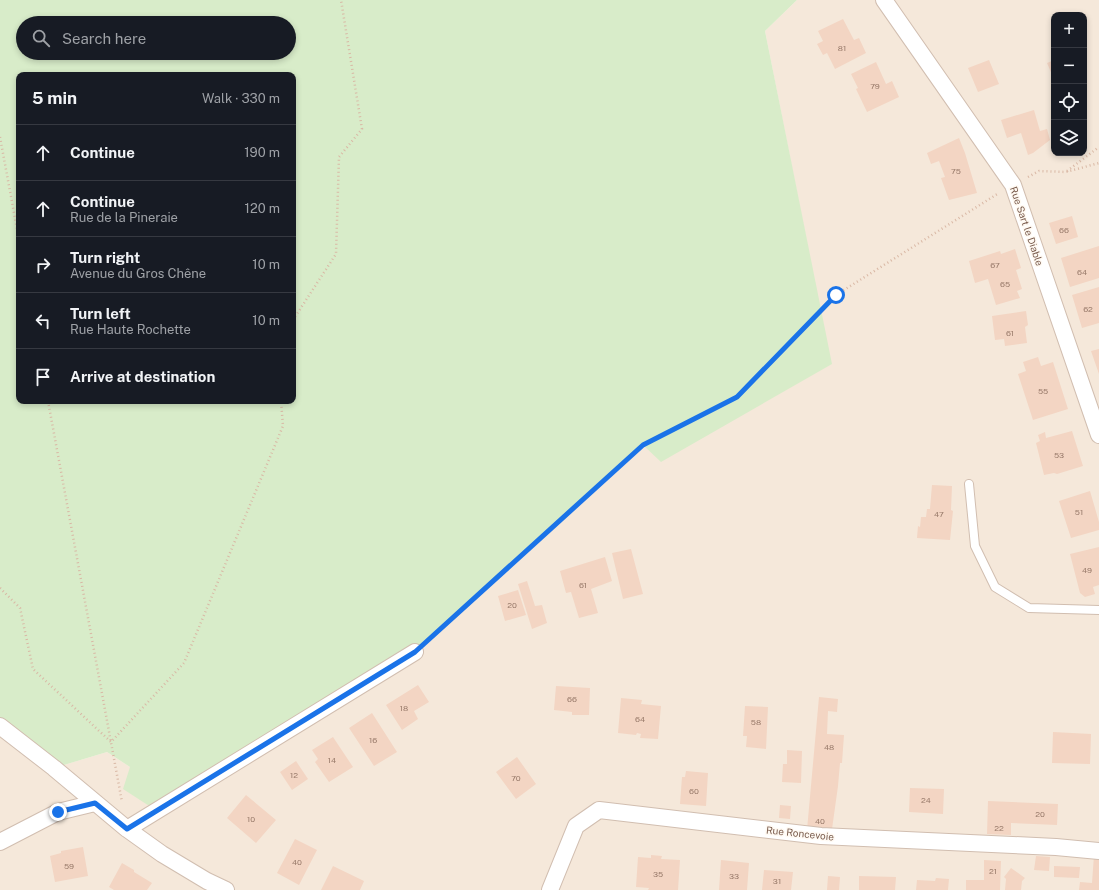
<!DOCTYPE html>
<meta charset="utf-8">
<style>
:root{--surface:#171b24;--page:#242831;--text:#f1f3f6;--muted:#9ea1a6;--line:#363941}
body{margin:0;font-family:"Public Sans",sans-serif;background:var(--page);color:var(--text)}
.controls{position:absolute;right:12px;top:12px;display:grid;overflow:hidden;border-radius:8px;box-shadow:0 2px 6px #0003}
.controls button{width:36px;height:36px;display:grid;place-items:center;padding:0;border:0;border-bottom:1px solid var(--line);background:var(--surface);color:var(--text);font:20px sans-serif}
.stop{position:absolute;width:12px;height:12px;margin:-9px;border:3px solid #1a73e8;border-radius:50%;background:#fff}
.stop.end{background:#1a73e8;border-color:#fff;box-shadow:0 1px 4px #0008}
.list{margin:0;padding:0;list-style:none}
h2{display:flex;justify-content:space-between;align-items:center;height:52px;margin:0;padding:0 16px;font-size:17px}
h2 small{font-size:13px;font-weight:400;color:var(--muted)}
.list li{display:grid;grid-template-columns:26px 1fr auto;gap:12px;align-items:center;box-sizing:border-box;height:56px;padding:0 16px;border-top:1px solid var(--line)}
.list b{display:block;font-size:15px;white-space:nowrap}
.list p{margin:0;font-size:13px;white-space:nowrap;color:var(--muted)}
.list em{font-size:13px;font-style:normal;color:var(--muted)}
.icon{flex:none;width:22px;height:22px;fill:none;stroke:currentColor;stroke-width:2;stroke-linecap:round;stroke-linejoin:round}
.map{position:relative;flex:none;width:1099px;height:890px;overflow:hidden}
.search{position:absolute;background:var(--surface);box-shadow:0 2px 6px #0003;left:16px;top:16px;width:280px;height:44px;display:flex;align-items:center;gap:10px;box-sizing:border-box;padding:0 14px;border-radius:22px;color:var(--muted);font-size:15px}
.panel{position:absolute;background:var(--surface);box-shadow:0 2px 6px #0003;left:16px;top:72px;width:280px;height:332px;border-radius:8px}
.map>svg:first-child{display:block}
</style>
<div class="map">
<svg width="1099" height="890" viewBox="0 0 1099 890">
<rect width="100%" height="100%" fill="#fdf6ec"/>
<path fill="#f5e8da" fill-rule="evenodd" d="M797,0h302v890h-1099v-164l54,42 53,-16 23,15 285,-115 228,-207 188,-81 -66,-333zM1054,15h30v138h-30z"/>
<path fill="#d8ecc9" fill-rule="evenodd" d="M0,0h797l-32,31 67,333 -171,98 -18,-17 -228,207 -258,159 -34,-22 7,-22 -23,-15 -53,16 -54,-42zM23,23h266v30h-266zM19,75h274v326h-274z"/>
<path fill="#f3d5c3" d="M843,19l11,21 5,-2 7,15 -31,16 -8,-16 -4,2 -6,-11 6,-3 -5,-10z
M989,60l10,24 -21,8 -10,-24z
M1054,60v16l-1,1 -6,-14z
M876,62l10,22 6,-3 7,16 -32,15 -11,-23 2,-1 -7,-14z
M1034,110l6,21 7,-2 3,11 -17,13 -5,2 -7,-22 -14,5 -6,-18z
M959,138l6,15 12,40 -28,7 -8,-22 4,-1 -6,-16 -8,3 -4,-11z
M1072,216l6,21 -22,7 -7,-21z
M1099,246v32l-29,9 -9,-29z
M1015,249l6,19 -5,2 6,19 -5,2 3,7 -24,7 -8,-26 -13,4 -6,-22 31,-10 1,3z
M1099,287v36l-17,5 -10,-33z
M1026,311l2,14 -3,2 2,16 -22,3 -1,-7 -9,1 -3,-24z
M1099,349v25l-8,-23z
M1038,357l3,9 12,-4 15,47 -35,11 -15,-46 8,-3 -3,-9z
M1072,431l11,35 -26,8 -3,-1 -10,2 -8,-32 4,-2 -2,-6 7,-3 1,6z
M932,485l20,1 -1,24 2,1 -3,29 -33,-2 1,-12 2,1 1,-10h5l1,-8h3z
M1090,491l9,31v8l-28,8 -12,-37z
M1099,547v38l-6,2 2,7 -10,3 -5,-4 -10,-39z
M631,549l12,45 -20,5 -11,-46z
M605,557l7,24 -21,8 7,24 -19,5 -8,-26 -5,1 -6,-22z
M527,581l8,25 7,-1 5,18 -15,6 -14,-45z
M518,590l8,25 -21,6 -7,-25z
M418,685l11,17 -15,9 4,8 -16,11 -16,-25z
M556,686l34,2 -1,27h-17v-3l-18,-2z
M819,697l19,2 -1,13 -9,-1 -1,23 17,1 -2,28h-2l-2,23 -6,43 -25,1z
M621,698l21,2 -1,4 20,2 -3,33 -18,-1 1,-4 -4,-1 -1,2 -18,-2z
M745,706l23,1 -2,42 -20,-2 1,-11h-4z
M372,713l25,39 -23,14 -25,-38z
M1053,732l38,2 -1,30 -38,-1z
M333,737l20,30 -24,15 -14,-20 3,-3 -6,-9z
M787,750l15,1 -1,32 -19,-1 1,-18h4z
M517,757l19,27 -20,15 -20,-27z
M296,761l12,18 -16,11 -12,-18z
M686,771l22,2 -2,33 -26,-2 2,-27h3z
M910,788l34,1 -1,25 -34,-2z
M246,795l30,25 -20,23 -29,-25z
M988,801l70,3 -1,21 -46,-2v12l-24,-1z
M780,805l11,1 -1,13 -11,-1z
M295,839l22,11 -18,35 -22,-12z
M83,847l5,29 -33,6 -5,-26 11,-3v-2z
M651,855l11,1 -1,3 19,1 -2,30h-30l1,-2 -13,-1 2,-30 13,1z
M1094,855h5v35h-20l1,-8 12,1z
M1036,856l14,1 -1,14 -15,-1z
M721,860l28,3 -2,27h-28z
M984,860l17,1 -1,29h-34v-10h18z
M122,863l12,7v2l18,11 -5,7h-33l-5,-3z
M333,866l31,15 -4,9h-39z
M1054,866l26,1 -1,11 -25,-1z
M1011,868l14,10 -3,3 -1,9h-16l1,-11 -2,-2z
M764,870l29,2 -2,18h-29z
M828,876l12,1 -1,13h-12z
M859,876l37,1 -1,13h-36z
M936,878l13,1 -1,11h-32l1,-10 18,1z"/>
<g fill="none" stroke-linecap="round" stroke-linejoin="round">
<defs>
<path id="lane" d="M969,484l6,62 20,41 34,21 70,2"/>
<path id="street" d="M884,0l129,185 86,250
M0,726l54,42 73,61 35,25 45,27 19,9
M127,829l288,-177
M0,842l58,-30 37,-9
M550,890l26,-64 23,-16 222,26 235,11 43,4"/>
</defs>
<use href="#lane" stroke="#d1beb0" stroke-width="10"/>
<use href="#street" stroke="#d1beb0" stroke-width="18"/>
<path stroke="#d9b8a5" stroke-width="2.5" stroke-dasharray="1 3" stroke-linecap="butt" d="M0,137l19,103
M1067,171l32,-24
M1028,177l11,-6 27,1 33,-9
M293,320l43,-66 3,-97 23,-28 -21,-129
M48,401l74,401
M0,588l20,20 13,61 78,73 73,-79 99,-237 -2,-25
M427,641l216,-196 94,-48 99,-102 163,-102"/>
<use href="#lane" stroke="#fff" stroke-width="8"/>
<use href="#street" stroke="#fff" stroke-width="16"/>
</g>
<g fill="none" stroke-linecap="round" stroke-linejoin="round">
<path stroke="#1a73e8" stroke-width="5" d="M58,812l37,-9 32,26 288,-177 228,-207 94,-48 99,-102"/>
</g>
<g text-anchor="middle" stroke-width="3" stroke-linejoin="round" paint-order="stroke">
<g font-size="8" fill="#987a6a">
<text x="842" y="51">81</text>
<text x="875" y="89">79</text>
<text x="956" y="174">75</text>
<text x="1064" y="233">66</text>
<text x="995" y="268">67</text>
<text x="1082" y="275">64</text>
<text x="1005" y="287">65</text>
<text x="1088" y="312">62</text>
<text x="1010" y="336">61</text>
<text x="1043" y="394">55</text>
<text x="1059" y="458">53</text>
<text x="1079" y="515">51</text>
<text x="939" y="517">47</text>
<text x="1087" y="573">49</text>
<text x="583" y="588">61</text>
<text x="512" y="608">20</text>
<text x="572" y="702">66</text>
<text x="404" y="711">18</text>
<text x="640" y="722">64</text>
<text x="756" y="725">58</text>
<text x="373" y="743">16</text>
<text x="829" y="750">48</text>
<text x="332" y="763">14</text>
<text x="294" y="778">12</text>
<text x="516" y="781">70</text>
<text x="694" y="794">60</text>
<text x="926" y="803">24</text>
<text x="1040" y="817">20</text>
<text x="251" y="822">10</text>
<text x="820" y="824">40</text>
<text x="999" y="831">22</text>
<text x="297" y="865">40</text>
<text x="69" y="869">59</text>
<text x="993" y="874">21</text>
<text x="658" y="877">35</text>
<text x="734" y="879">33</text>
<text x="777" y="884">31</text>
</g>
<g font-size="10" fill="#7a5c4d" stroke="#fffaf3">
<text transform="translate(1027 226) rotate(71)" y="4">Rue Sart le Diable</text>
<text transform="translate(800 833) rotate(6)" y="4">Rue Roncevoie</text>
</g>
</g>
</svg>
<div class="controls">
<button>+</button>
<button>−</button>
<button><svg class="icon" aria-label="locate" viewBox="0 0 24 24"><circle cx="12" cy="12" r="6"/><path d="M12 2v4M12 18v4M2 12h4M18 12h4"/></svg></button>
<button><svg class="icon" aria-label="layers" viewBox="0 0 24 24"><path d="M12 4l9 5-9 5-9-5zM3 14l9 5 9-5"/></svg></button>
</div>
<div class="stop" style="left:836px;top:295px"></div>
<div class="stop end" style="left:58px;top:812px"></div>
<div class="search"><svg class="icon" aria-label="search" viewBox="0 0 24 24"><circle cx="10" cy="10" r="6"/><path d="M15 15l6 6"/></svg>Search here</div>
<section class="panel">
<h2>5 min<small>Walk · 330 m</small></h2>
<ul class="list">
<li><svg class="icon" aria-label="ahead" viewBox="0 0 24 24"><path d="M12 20V5M6 11l6-6 6 6"/></svg><div><b>Continue</b></div><em>190 m</em></li>
<li><svg class="icon" aria-label="ahead" viewBox="0 0 24 24"><path d="M12 20V5M6 11l6-6 6 6"/></svg><div><b>Continue</b><p>Rue de la Pineraie</p></div><em>120 m</em></li>
<li><svg class="icon" aria-label="right" viewBox="0 0 24 24"><path d="M7 20v-9h11M14 6l5 5-5 5"/></svg><div><b>Turn right</b><p>Avenue du Gros Chêne</p></div><em>10 m</em></li>
<li><svg class="icon" aria-label="left" viewBox="0 0 24 24"><path d="M17 20v-9H6M10 6l-5 5 5 5"/></svg><div><b>Turn left</b><p>Rue Haute Rochette</p></div><em>10 m</em></li>
<li><svg class="icon" aria-label="arrive" viewBox="0 0 24 24"><path d="M6 21V4h12l-3 4 3 4H6"/></svg><div><b>Arrive at destination</b></div></li>
</ul>
</section>
</div>
